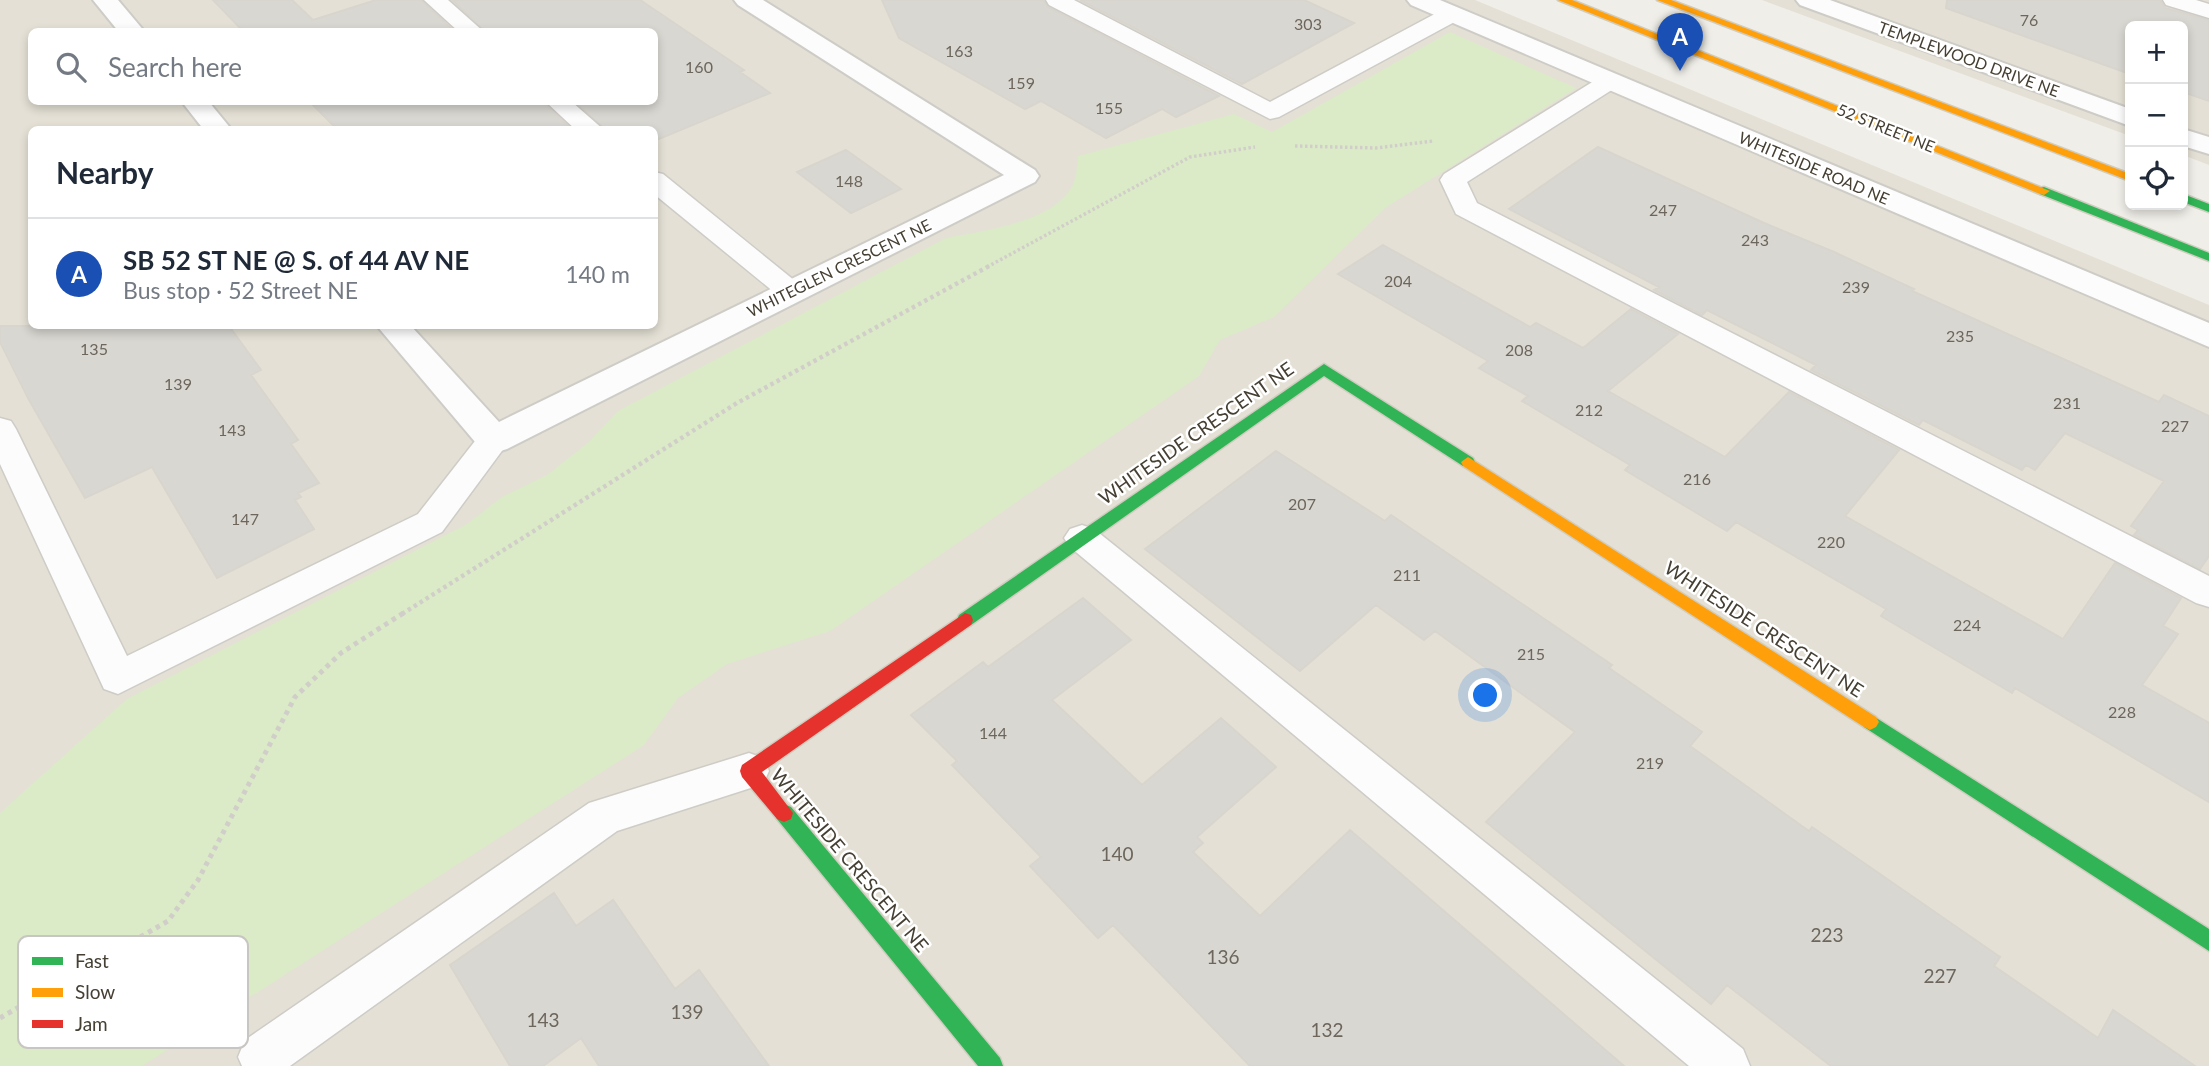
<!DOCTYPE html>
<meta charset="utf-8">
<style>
:root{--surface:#fff;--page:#f6f6f7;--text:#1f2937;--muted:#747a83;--line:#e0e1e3;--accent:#0b8043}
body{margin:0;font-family:Lato,sans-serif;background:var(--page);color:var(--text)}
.controls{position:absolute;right:21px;top:21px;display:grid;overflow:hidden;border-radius:10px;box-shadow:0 4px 10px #0003}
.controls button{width:63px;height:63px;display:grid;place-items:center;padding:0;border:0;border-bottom:2px solid var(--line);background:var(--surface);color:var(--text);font:35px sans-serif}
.you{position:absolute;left:1486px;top:696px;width:24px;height:24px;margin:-18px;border:5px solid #fff;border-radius:50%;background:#1a73e8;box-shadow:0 0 0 10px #1a73e833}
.badge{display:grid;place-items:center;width:46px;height:46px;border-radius:50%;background:var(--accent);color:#fff;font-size:23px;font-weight:700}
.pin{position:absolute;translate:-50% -58px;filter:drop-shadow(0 2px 4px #0008)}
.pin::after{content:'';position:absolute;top:37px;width:24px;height:21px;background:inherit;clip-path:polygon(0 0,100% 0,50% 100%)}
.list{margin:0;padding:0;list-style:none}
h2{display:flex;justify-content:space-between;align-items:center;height:91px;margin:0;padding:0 28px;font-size:30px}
h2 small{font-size:23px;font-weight:400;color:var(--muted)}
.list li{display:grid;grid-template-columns:46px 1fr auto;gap:21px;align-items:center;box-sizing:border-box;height:112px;padding:0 28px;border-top:2px solid var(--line)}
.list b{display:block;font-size:26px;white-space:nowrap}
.list p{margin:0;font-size:23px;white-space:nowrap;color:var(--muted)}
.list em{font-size:23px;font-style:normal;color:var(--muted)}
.icon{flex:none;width:38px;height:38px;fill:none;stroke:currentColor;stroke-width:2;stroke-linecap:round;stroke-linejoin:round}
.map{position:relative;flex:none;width:2209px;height:1066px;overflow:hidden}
.search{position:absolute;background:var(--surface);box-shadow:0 4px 10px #0003;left:28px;top:28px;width:630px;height:77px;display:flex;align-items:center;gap:18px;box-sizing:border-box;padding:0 24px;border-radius:10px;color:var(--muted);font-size:26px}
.panel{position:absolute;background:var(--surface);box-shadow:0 4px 10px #0003;left:28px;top:126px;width:630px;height:203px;border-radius:10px}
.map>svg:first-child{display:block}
</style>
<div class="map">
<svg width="2209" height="1066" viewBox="0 0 2209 1066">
<rect width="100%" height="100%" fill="#f0eee8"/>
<path fill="#e4e0d5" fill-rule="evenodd" d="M0,0h1475l734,305v761h-2209zM32,32h622v70h-622zM32,130h622v196h-622z
M1762,0h447v165l-26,-10v-129h-53v110z"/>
<path fill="#dbebc7" d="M1450,32l126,56 -191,120 -111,109 -54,23 -21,36 -369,255 -103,33 -49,34 -34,47 -502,321h-142v-253l127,-114 340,-175 35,-27 45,-22 42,-33 29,-31 328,-173c36,-7 104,-15 125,-50 6,-9 6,-22 7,-32l156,-42 38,18z"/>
<path fill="#d9d7d1" stroke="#d8d5ce" stroke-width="2" d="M213,0h79l21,20 63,-20h45l34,32h-211z
M452,0h188l104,70 -4,2 30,21 -116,48v-11h-48l-31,-28h79v-70h-168z
M882,0h161l5,7 171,89 -43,21 -14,-8 -56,29 -65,-37 -16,8 -126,-71z
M1080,0h224l50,23 -112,61z
M1947,0h213l5,8 44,12v81l-26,-9v-66h-53v48l-184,-66z
M310,102h234l28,28h-234z
M1598,147l166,76 70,29 80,37 -2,2 247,111 5,-7 45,21v140l-9,13 -66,-34 4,-5 -7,-4 33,-45 -99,-48 -30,37 -9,-5 -4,5 -99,-50 -4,5 -108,-55 5,-5 -109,-55 -5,5 -48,-25 5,-3 -150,-78z
M846,150l55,39 -50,24 -54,-41z
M1383,245l147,82 6,-4 47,25 48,-39 47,25 -70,57 117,66 64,-65 110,58 -54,66 218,123 52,-76 66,35 -18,28 15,8 -36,51 67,38v79l-194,-114 -3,5 -131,-77 5,-7 -150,-87 -9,9 -102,-61 5,-5 -108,-64 6,-5 -49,-28 9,-7 -150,-87z
M0,326h229l32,44 -10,5 47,65 -7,4 28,39 -21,10 3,4 -6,3 19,29 -97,49 -65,-111 -67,31 -57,-100 -28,-56z
M1276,451l109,70 6,-6 221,150 -3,3 93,64 -12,14 119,85 3,-4 188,130 -6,9 104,72 15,-28 82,56h-364l-104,-81 -16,19 -225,-182 89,-90 -140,-101 -11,9 -48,-35 -76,66 -155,-122z
M1083,598l48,42 -79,60 90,85 79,-67 55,49 -79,70 6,6 -10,9 67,64 90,-86 274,236h-374l-137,-141 -15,13 -68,-72 11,-9 -89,-92 5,-4 -46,-46 72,-53 5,5z
M554,893l22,33 37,-26 62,89 24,-19 70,96h-170l-18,-28 -38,28h-33l-60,-101z"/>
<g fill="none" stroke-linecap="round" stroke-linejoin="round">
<defs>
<path id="lane" d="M424,0h24l36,32h-25z
M1046,0h28l196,102 174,-93h16l3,5 -3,5 -181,98 -9,2 -221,-114z
M2163,0h33l13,4v14l-43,-13z
M1610,74l8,2 4,5 -4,5 -151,96 10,21 732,373v31l-13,-4 -740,-389 -16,-34 4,-6 158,-98z
M546,102h26l32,28h-28z
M654,172l9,2 137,111 4,6 -4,6 -10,3 -10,-3 -126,-103z
M0,418l11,3 5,8 111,227 291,-142 64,-82 12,-4 12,4 4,8 -68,92 -324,162 -14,-5 -104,-225z
M1082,525l12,4 649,520 7,17h-61l-619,-519 -6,-9 6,-9z
M749,753l14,5 6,13 -6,13 -146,47 -327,235h-48l-4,-9 7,-17 344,-237z"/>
<path id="street" d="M93,0h25l27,32h-26z
M734,0h29l272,170 4,6 -4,6 -528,267 -13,4 -13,-4 -104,-123h34l88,96 505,-247 -266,-170z
M1407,0h33l769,323v24l-798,-342z
M1796,0h34l300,109v17l-330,-121z
M182,102h27l23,28h-28z
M2183,129l26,8v17l-26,-8z"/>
<path id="fast" d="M2044,187l165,66v8l-169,-67v-6z
M2183,194l26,10v8l-26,-10z
M1324,364l149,94 2,4 -2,4h-10l-139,-90 -353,249h-12l-2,-5 2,-5z
M1870,714l339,215v22l-345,-224 -3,-5 3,-5z
M784,804l7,3 209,251 3,8h-25l-201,-247 -2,-6 2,-6z"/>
<path id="slow" d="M1558,0h14l478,191 -6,4 -4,-1z
M1657,0h14l459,174v7z
M1468,457l408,260 3,5 -3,5 -6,3 -6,-3 -401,-261 -2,-4z"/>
<path id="jam" d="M965,613l6,2 2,5 -2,5 -209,147 31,41 -2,6 -7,3 -7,-3 -35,-42 -2,-6 2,-6z"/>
</defs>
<use href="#lane" stroke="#ceccc6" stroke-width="3"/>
<use href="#street" stroke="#ceccc6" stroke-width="4"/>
<use href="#fast" stroke="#d0ccbf" stroke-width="3"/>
<use href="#slow" stroke="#d0ccbf" stroke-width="3"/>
<use href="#jam" stroke="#d0ccbf" stroke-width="3"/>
<path stroke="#d1cec9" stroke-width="3.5" stroke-dasharray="2.5 2.5" stroke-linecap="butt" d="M1295,146l81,2 57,-7
M987,267l203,-110 65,-10"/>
<path stroke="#d1cec9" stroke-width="4.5" stroke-dasharray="3.5 3.5" stroke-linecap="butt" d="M402,614l335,-211 254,-138"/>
<path stroke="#d1cec9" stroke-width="5" stroke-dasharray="4.5 4.5" stroke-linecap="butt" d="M0,1018l168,-97 30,-41 97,-183 46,-44 64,-41"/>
<use href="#lane" fill="#fdfcfc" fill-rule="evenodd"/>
<use href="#street" fill="#fdfcfc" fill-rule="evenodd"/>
<use href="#fast" fill="#30b455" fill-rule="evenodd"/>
<use href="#slow" fill="#ff9f0a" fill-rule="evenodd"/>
<use href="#jam" fill="#e5322d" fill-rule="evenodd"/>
</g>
<g text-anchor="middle" stroke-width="5" stroke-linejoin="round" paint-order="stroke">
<g font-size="16" fill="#6c665c">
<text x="2029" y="26">76</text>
<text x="1308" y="30">303</text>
<text x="959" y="57">163</text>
<text x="699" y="73">160</text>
<text x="1021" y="89">159</text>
<text x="1109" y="114">155</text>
<text x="849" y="187">148</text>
<text x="1663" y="216">247</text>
<text x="1755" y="246">243</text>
<text x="1398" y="287">204</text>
<text x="1856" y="293">239</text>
<text x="1960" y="342">235</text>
<text x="94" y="355">135</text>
<text x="1519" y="356">208</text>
<text x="178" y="390">139</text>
<text x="2067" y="409">231</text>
<text x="1589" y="416">212</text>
<text x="2175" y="432">227</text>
<text x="232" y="436">143</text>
<text x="1697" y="485">216</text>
<text x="1302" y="510">207</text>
<text x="245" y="525">147</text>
<text x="1831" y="548">220</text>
<text x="1407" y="581">211</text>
<text x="1967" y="631">224</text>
<text x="1531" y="660">215</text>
<text x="2122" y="718">228</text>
<text x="993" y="739">144</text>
<text x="1650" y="769">219</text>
</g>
<g font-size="16" fill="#464034" stroke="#fff">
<text transform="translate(1969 59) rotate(20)" y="6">TEMPLEWOOD DRIVE NE</text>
<text transform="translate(1886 128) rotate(22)" y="6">52 STREET NE</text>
<text transform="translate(1814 168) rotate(23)" y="6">WHITESIDE ROAD NE</text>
<text transform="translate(839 268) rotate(-26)" y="6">WHITEGLEN CRESCENT NE</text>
</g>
<g font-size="19" fill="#464034" stroke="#fff">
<text transform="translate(1196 433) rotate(-35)" y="7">WHITESIDE CRESCENT NE</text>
<text transform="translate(1764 629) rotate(33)" y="7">WHITESIDE CRESCENT NE</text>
<text transform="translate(850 860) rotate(50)" y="7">WHITESIDE CRESCENT NE</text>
</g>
<g font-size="19" fill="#6c665c">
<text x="1117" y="861">140</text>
<text x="1827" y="942">223</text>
<text x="1223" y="964">136</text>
<text x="1940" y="983">227</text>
<text x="687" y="1019">139</text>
<text x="543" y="1027">143</text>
<text x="1327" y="1037">132</text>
</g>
</g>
<rect x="18" y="936" width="230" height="112" rx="10" fill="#fff" stroke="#c8c6c2" stroke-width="2"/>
<rect x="32" y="957" width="31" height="8" fill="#30b455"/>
<rect x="32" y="988" width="31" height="9" fill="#ff9f0a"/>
<rect x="32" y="1020" width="31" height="8" fill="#e5322d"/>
<g font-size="19" fill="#464034">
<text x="75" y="968">Fast</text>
<text x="75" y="999">Slow</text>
<text x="75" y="1031">Jam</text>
</g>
</svg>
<div class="controls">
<button>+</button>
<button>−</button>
<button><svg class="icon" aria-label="locate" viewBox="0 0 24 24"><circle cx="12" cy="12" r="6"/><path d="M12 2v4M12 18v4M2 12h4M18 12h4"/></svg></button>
</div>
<div class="you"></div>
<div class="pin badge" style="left:1680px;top:71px;background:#1a4fb4">A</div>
<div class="search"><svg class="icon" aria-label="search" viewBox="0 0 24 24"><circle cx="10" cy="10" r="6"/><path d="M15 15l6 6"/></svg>Search here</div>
<section class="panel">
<h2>Nearby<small></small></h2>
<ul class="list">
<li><span class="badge" style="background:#1a4fb4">A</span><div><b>SB 52 ST NE @ S. of 44 AV NE</b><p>Bus stop · 52 Street NE</p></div><em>140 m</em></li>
</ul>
</section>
</div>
